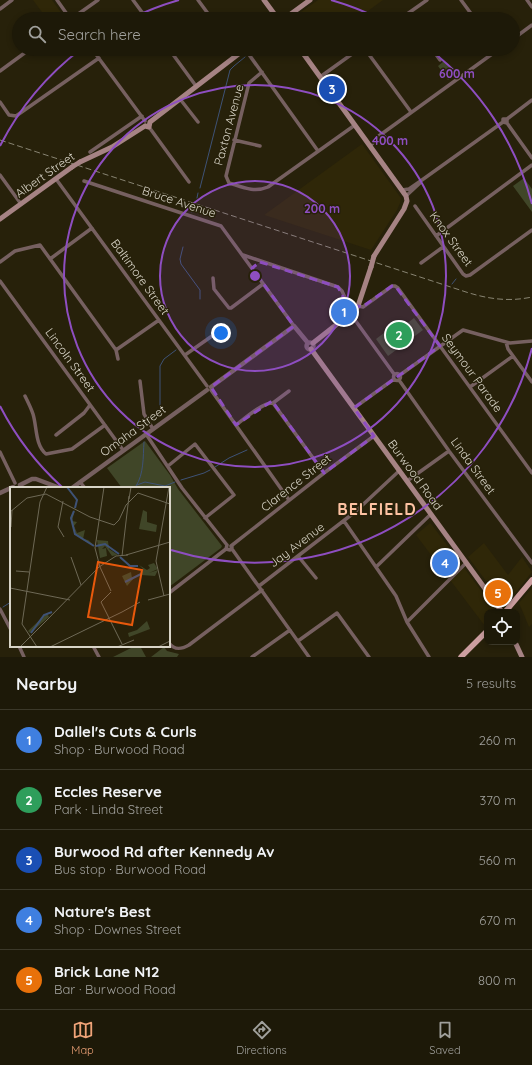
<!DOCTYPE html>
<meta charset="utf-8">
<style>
:root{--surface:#1d1908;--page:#252212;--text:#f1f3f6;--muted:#a0a09c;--line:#3b3829;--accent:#efa378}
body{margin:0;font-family:Quicksand,sans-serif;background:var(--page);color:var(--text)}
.controls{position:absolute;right:12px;bottom:12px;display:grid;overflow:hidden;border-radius:8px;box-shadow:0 2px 6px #0003}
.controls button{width:36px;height:36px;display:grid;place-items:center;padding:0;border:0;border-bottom:1px solid var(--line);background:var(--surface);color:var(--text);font:20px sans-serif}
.you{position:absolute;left:221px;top:333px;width:14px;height:14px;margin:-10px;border:3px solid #fff;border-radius:50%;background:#1a73e8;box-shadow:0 0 0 6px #1a73e833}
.badge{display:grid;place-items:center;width:26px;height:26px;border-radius:50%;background:var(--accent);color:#fff;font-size:13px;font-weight:700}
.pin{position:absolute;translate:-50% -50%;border:2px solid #fff;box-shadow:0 1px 4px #0006}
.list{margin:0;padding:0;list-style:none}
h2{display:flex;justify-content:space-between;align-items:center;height:52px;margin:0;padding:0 16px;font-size:17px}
h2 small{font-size:13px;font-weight:400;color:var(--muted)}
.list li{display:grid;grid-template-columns:26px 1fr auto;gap:12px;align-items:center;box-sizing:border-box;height:60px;padding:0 16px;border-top:1px solid var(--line)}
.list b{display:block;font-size:15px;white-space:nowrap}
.list p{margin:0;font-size:13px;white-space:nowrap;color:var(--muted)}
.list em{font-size:13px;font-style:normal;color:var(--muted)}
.icon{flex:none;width:22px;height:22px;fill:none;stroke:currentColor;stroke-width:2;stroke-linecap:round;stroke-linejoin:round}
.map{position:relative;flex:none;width:532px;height:657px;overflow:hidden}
.search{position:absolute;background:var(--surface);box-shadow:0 2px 6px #0003;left:12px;right:12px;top:12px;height:44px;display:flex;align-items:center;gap:10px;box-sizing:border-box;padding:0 14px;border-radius:22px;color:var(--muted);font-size:15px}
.sheet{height:352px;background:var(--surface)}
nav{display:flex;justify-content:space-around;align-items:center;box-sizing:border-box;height:56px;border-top:1px solid var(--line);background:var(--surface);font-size:11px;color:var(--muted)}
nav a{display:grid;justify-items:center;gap:2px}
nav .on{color:var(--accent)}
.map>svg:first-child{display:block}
</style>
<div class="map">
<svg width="532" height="657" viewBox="0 0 532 657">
<rect width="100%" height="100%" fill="#27210a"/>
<path fill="#2f2708" d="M33,0h19l13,18 -18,1z
M318,0h65l-26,19h-66z
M362,144l39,54 -1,5 -3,7 -26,40 -107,-35z
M430,523l2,2 65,87h-10v12l-2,2 -69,-91z
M484,543l24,32 14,-18 10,15 -27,34 -37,-49z
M532,588v36l-3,3 -10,-24z"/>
<path fill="#404628" d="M444,61l11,14 -7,5 -10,-14z
M524,178l8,11v23l-19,-26z
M414,318l9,12 -35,26 -12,-17 17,-13 4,5z
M145,441l25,34 8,14 44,57 -1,2 -52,39v-99h-47l-15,-20z
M135,646h5l6,11h-33z
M164,647l3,4 12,3 -2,3h-26z"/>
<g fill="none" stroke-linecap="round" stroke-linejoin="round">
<path stroke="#3e5276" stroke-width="1" d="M251,52l4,-3
M200,188l30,-118 4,-4 11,-9
M197,198l1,-5
M192,212l2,-5
M183,247l-3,12 1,5 19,26v9
M452,284l4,-5
M154,420l6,-12v-42l4,-7 12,-9
M215,467l14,-9 18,-8
M181,480l23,-7 6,-3
M137,485l8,-3 20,4 10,-4
M136,486c8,-12 7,-29 8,-44
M3,607l8,-5"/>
<path stroke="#766060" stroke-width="3.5" d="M57,0l12,17
M133,0l14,19
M198,0l14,19
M461,0l14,19
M527,0l5,7
M0,9l12,-9
M74,17l24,-17
M400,19l27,-19
M513,39l19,-14
M92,49l53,72
M169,49l27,37
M234,49l4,5
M245,49l73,102
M365,49l46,63
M432,49l8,11
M0,71l30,-22
M262,72l-13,11 -23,93 3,7c13,4 25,10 39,4l87,-62
M320,77l39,-28
M180,99l18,23
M0,102l9,13 7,1 83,-58
M507,119l25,-19
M507,123l-4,-1v-3h4v4l25,35
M149,127l40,55
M234,140l26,6
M370,146l5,-5 1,-3 123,-89
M90,152l52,-36
M0,175l21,29
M56,179l151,207
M84,181l137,45 73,100
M402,190l7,-1 13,-9 81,-58
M406,196l14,-13
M415,206l48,68 3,2 4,-1 62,-45
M436,236l96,-71
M243,255l95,32 4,4 13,29 39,54
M50,259l42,-31
M0,262l15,-11 25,-6 76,105 2,9
M421,263l22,-16
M213,278l1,11 15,19h2l32,-24
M0,281l123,169
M358,306l5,1 29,-21h3l3,2 134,185
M506,342l2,7 24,33
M116,350l43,-30
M185,355l27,-19h6l5,4
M393.5 377a3.5 3.5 0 1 1 7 0a3.5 3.5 0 1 1-7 0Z
M400,375l63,-45 47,13 22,-2
M399,380l50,71 83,112
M140,381l4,33 9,15
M470,387l43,-31
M211,390l78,110
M25,396c3,6 6,12 8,18 4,13 2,31 13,40l26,-5 33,-24
M273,403l16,-12
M354,408l40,-29
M236,425c8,-6 27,-23 37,-22l51,70
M146,434l36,54 45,57
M56,435l28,-22 6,-8
M0,452l15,31
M168,466l27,-22 39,51 -29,23
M407,481l42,-30
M80,482l5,6
M344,521l52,75 11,26 22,35
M231,546l93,-73 50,-37
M226,549l4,1 2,-3
M232,549l77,108
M298,556l18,22
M376,567l55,-53
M259,586l96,-74 44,-41
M169,593l57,-44 1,-4
M0,609l11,21
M407,622l59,-59
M298,641l39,-28 32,44
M169,643c6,8 13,6 20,2l73,-55
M19,646l5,11
M93,646l6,11
M252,657l38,-27"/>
<path stroke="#766060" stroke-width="4.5" d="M306.5 346a3.5 3.5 0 1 1 7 0a3.5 3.5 0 1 1-7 0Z
M211,387l83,-61 14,17
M20,485l12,-6h4l24,9
M72,488l135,-98
M0,493l13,-6"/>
<path stroke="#a68384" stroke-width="5" d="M264,0l14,19
M284,19l26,-19
M300,49l106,147 1,5 -3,8 -30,47
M145,126l4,1 1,-5 95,-73
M80,162l32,-15 33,-21
M0,219l72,-52
M313,343l42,-33 3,-4 13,-39
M311,349l191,263
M515,642l7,15"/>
<path stroke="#cc9ea0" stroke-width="5.5" d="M505,612l27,-32
M461,657l26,-26"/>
<path stroke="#888472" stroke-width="1" stroke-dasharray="6 3" stroke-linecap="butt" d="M0,140l466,152c22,7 43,10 66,5"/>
<path stroke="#a68384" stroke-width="5" d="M72,167l8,-5
M371,267l3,-11"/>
</g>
<path fill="#8e4ec1" fill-opacity="0.2" stroke="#8e4ec1" stroke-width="3" stroke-dasharray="8 5" stroke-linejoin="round" d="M260,262l78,25 14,27 6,-8 4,1 30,-21 4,1 44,59 -86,62 20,28 -50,37 -52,-72 -36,24 -25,-38 83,-61 -42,-58z"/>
<circle cx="255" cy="276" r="95" fill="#8e4ec1" fill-opacity=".12"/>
<g fill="none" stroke="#8e4ec1" stroke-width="2">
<circle cx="255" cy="276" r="95"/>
<circle cx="255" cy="276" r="191"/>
<path d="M532 348A286 286 0 0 1 171 550M62 487A286 286 0 0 1 0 406M0 146A286 286 0 0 1 81 49M130 19A286 286 0 0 1 179 0M331 0A286 286 0 0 1 380 19M429 49A286 286 0 0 1 532 204"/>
</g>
<g text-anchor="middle" stroke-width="3" stroke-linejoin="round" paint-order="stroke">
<g font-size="12" fill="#d8d4c7" stroke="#27210a">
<text transform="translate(229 125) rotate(-75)" y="4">Paxton Avenue</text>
<text transform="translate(45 175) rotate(-35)" y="4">Albert Street</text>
<text transform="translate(179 202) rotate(18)" y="4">Bruce Avenue</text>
<text transform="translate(451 239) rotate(54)" y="4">Knox Street</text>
<text transform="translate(140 277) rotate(54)" y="4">Baltimore Street</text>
<text transform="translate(70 360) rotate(54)" y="4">Lincoln Street</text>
<text transform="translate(472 373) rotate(54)" y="4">Seymour Parade</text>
<text transform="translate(133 431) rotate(-36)" y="4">Omaha Street</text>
<text transform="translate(473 466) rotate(54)" y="4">Linda Street</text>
<text transform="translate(415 475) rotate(54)" y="4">Burwood Road</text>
<text transform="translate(296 483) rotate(-38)" y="4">Clarence Street</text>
<text transform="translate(297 545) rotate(-37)" y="4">Jay Avenue</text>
</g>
<g font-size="16" font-weight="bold" letter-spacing="1" fill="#fdc2a2" stroke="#27210a">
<text x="377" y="515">BELFIELD</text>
</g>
</g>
<g transform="translate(10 487)">
<rect width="160" height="160" fill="#27210a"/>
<path d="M65,22l-3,12 5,1 -3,4 3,7 8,-3 -2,9 5,1 7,6 -12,-6 -7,-6 -5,-16zM133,23l4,2v10l10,3 -1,7 -17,-3zM87,53l11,1 1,8 9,6 -6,1 -7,-10 -3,3 4,-1 1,8 -7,2zM144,76l4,6 -9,4 9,-3 -3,6 -14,-1 2,-6 -4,-4 8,5 3,-2 -2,-3zM121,85l1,6 3,-1 -8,9 -5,-10zM37,126l2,4 -19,16 -2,-2zM137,134l3,8 -21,8 -1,-4 9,-3z" fill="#404628"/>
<path fill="none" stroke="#3e5276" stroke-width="2" d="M57,0l10,13 -2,8M64,24l-3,7 4,16 19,12M86,59l9,-2 14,10M110,70l10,9h8M115,95l16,-8M21,146l13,-18 8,-3"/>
<path fill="none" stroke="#6e6956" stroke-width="1" d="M94,0l-9,61 5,19 11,24M119,12l2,-12M53,14l-5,26 6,10M0,25l17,-14 19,-4 44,23 24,8 5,-5 7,-15 12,-12 32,11M1,40l1,-17M116,68l44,-13M112,69l7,-60M61,70l10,28M6,84l13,1M0,101l60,12M101,105l-10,10 21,42M154,109l-8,-35 13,-74M138,113l22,-6M112,125l18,-10M37,133l52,-53 17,-11 12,-1M81,140l31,-15M10,160l28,-28M27,160l-15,-23 18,-122 7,-15M40,160l41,-20M107,160l17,-7M148,160l12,-6"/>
<path fill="#e8590c" fill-opacity="0.15" stroke="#e8590c" stroke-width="2" d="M88,75l44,8 -10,55 -44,-8z"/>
<rect width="160" height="160" fill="none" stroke="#d8d4c7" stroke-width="2"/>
</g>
<circle cx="255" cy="276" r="6" fill="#8e4ec1" stroke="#27210a" stroke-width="2"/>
<g font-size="12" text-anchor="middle" font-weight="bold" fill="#8e4ec1" stroke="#27210a" stroke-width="3" stroke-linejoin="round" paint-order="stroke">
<text x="457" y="78">600 m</text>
<text x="390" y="145">400 m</text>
<text x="322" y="213">200 m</text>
</g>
</svg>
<div class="controls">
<button><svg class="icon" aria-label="locate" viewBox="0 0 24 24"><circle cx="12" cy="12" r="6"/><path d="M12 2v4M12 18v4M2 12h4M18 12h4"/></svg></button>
</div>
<div class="you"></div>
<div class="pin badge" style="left:344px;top:312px;background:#3f7fe0">1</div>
<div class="pin badge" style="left:399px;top:335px;background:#2e9e5b">2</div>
<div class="pin badge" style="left:332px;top:89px;background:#1a4fb4">3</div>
<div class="pin badge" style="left:445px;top:563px;background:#3f7fe0">4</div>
<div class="pin badge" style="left:498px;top:593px;background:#e8710a">5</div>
<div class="search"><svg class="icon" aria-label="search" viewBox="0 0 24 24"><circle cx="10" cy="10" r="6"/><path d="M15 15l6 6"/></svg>Search here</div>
</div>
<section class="sheet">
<h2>Nearby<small>5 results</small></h2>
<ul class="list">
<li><span class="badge" style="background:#3f7fe0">1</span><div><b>Dallel's Cuts &amp; Curls</b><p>Shop · Burwood Road</p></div><em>260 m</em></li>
<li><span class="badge" style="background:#2e9e5b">2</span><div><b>Eccles Reserve</b><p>Park · Linda Street</p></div><em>370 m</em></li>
<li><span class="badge" style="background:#1a4fb4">3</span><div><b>Burwood Rd after Kennedy Av</b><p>Bus stop · Burwood Road</p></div><em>560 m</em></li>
<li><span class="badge" style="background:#3f7fe0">4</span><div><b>Nature's Best</b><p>Shop · Downes Street</p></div><em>670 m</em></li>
<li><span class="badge" style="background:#e8710a">5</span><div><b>Brick Lane N12</b><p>Bar · Burwood Road</p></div><em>800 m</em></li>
</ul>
</section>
<nav>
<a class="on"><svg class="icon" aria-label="map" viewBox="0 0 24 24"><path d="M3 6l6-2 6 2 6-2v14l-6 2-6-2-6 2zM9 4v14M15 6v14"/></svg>Map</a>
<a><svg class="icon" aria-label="directions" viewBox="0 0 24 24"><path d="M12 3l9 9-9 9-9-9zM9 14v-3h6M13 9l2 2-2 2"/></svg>Directions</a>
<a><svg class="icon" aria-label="saved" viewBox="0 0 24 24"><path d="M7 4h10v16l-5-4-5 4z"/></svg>Saved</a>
</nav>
